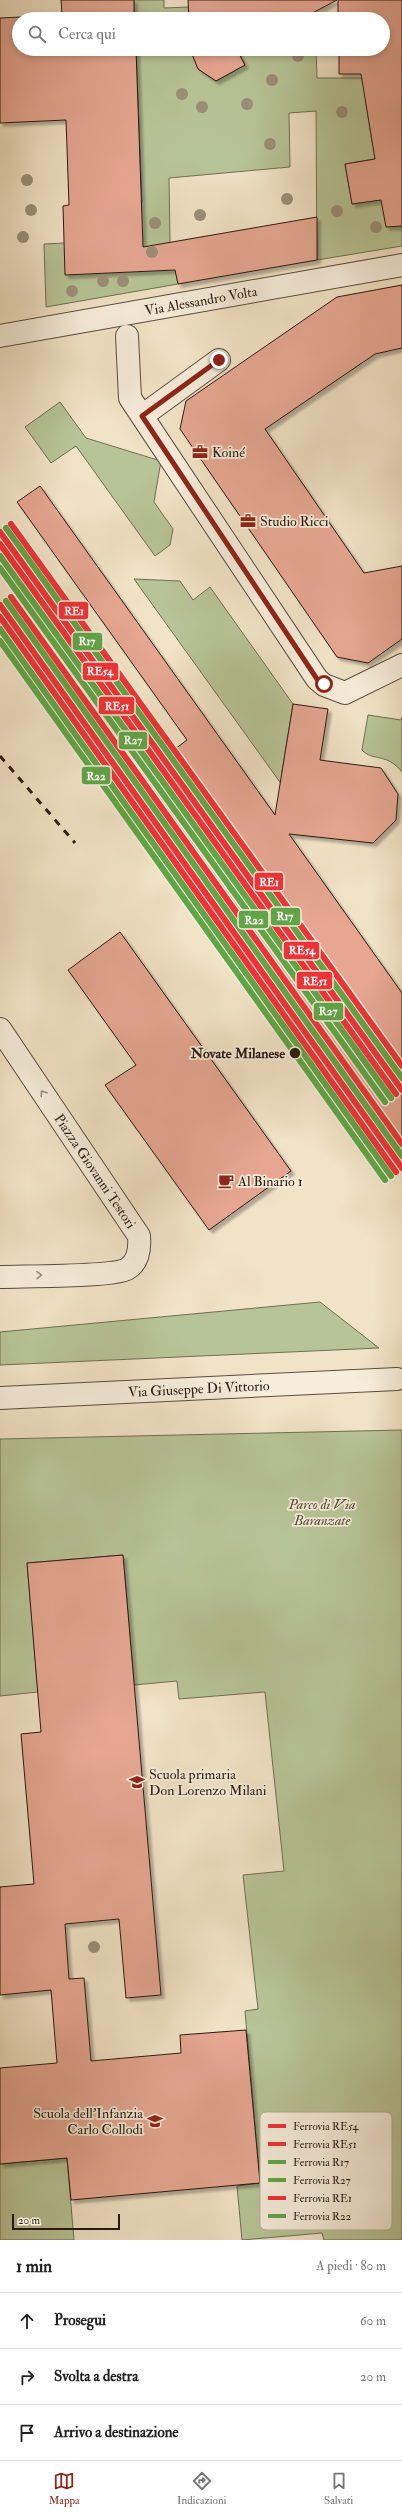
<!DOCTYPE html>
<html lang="it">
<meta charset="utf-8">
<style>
:root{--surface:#fff;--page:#f6f6f6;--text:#222;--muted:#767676;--line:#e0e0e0;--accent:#8f2418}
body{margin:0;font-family:"IM FELL Double Pica",serif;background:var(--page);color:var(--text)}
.scale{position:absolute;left:12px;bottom:10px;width:108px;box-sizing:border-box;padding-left:4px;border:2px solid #2a1a10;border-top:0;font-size:11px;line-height:14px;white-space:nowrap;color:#2a1a10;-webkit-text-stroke:3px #f6edda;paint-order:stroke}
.stop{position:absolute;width:12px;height:12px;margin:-9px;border:3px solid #8f2418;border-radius:50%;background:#fff}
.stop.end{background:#8f2418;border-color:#fff;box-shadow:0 1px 4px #0008}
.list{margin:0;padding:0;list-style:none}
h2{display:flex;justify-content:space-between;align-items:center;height:52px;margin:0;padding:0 16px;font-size:17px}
h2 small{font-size:13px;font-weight:400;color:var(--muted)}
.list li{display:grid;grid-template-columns:26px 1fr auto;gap:12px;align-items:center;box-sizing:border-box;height:56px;padding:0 16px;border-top:1px solid var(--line)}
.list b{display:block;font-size:15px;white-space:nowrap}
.list em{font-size:13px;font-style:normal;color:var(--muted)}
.icon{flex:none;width:22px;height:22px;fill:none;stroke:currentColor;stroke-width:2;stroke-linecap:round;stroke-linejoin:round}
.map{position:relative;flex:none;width:402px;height:2240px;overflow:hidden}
.search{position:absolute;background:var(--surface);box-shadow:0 2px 6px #0003;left:12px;right:12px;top:12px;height:44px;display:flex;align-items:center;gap:10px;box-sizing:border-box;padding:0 14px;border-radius:22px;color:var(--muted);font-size:15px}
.sheet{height:220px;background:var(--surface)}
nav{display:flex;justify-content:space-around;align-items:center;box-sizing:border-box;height:56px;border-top:1px solid var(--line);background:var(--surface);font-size:11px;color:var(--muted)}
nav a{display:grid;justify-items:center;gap:2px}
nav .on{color:var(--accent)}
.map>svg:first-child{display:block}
</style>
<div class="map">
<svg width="402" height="2240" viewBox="0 0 402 2240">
<defs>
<filter id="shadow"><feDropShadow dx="3.5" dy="3.5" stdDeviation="1" flood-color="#0004"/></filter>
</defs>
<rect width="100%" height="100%" fill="#f1e3c6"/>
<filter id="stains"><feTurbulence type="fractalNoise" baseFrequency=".005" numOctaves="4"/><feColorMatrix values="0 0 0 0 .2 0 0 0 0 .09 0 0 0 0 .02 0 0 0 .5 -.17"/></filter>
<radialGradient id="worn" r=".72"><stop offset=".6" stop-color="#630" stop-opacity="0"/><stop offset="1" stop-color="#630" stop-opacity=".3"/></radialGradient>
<path fill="#b7c497" stroke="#706f54" d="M134,0h30v8l25,-1v12h-55z
M136,49h54l8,20 18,12 29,-16 -7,-13 6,-3h72l1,29h85v19l-36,6 6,39 14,15 -41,7 7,40 50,-8v50l-85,14 -1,-149 -27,2 1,54 -121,11 1,64 8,42 -132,23 -2,-63 20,-1 78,-41z
M60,402l26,36 75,23 -7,41 19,27 -3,16 -15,11 -79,-110 -25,17 -26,-36z
M134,579l46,2 13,19 17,-13 83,117 -11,68 28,52z
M368,715l33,5 1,-3v55c-16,-20 -29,-10 -40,-22z
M320,1302l59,46 -379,17v-33z
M402,1430v810h-78l-2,-7 -80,7 -5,-54 23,-3 -15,-172 13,-2 -15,-134 41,-4 -19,-179 -86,7 -2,-18 -43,4 -11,-130 -96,8 11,129 -38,4v-257z
M67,2158l7,82h-74v-76z"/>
<path fill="#e6a692" stroke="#2a1a10" filter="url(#shadow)" d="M61,0h73v19h-115v30h117l7,198 174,-30v43l-139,24 -3,-14 -110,5 -2,-69 6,-1 -3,-85 -66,3v-105l62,-3z
M188,0h149l-36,19h-112z
M338,0h64v226l-16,1 -5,-27 -29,4 -7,-40 30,-5 -14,-85h-22v-25h44v-30h-45z
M244,49l-6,3 7,13 -29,16 -18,-12 -8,-20z
M402,285v63l-27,6 -110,75 99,144 38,-7v73l-34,24 -31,-6 -157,-228 6,-28 151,-104z
M40,486l235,329 18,-111 35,5 -8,51 61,8 17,26 -2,26 -23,23 -84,-9 113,159v159l-268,-372 53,-40 -170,-238z
M120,932l171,239 -82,59 -104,-145 31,-20 -68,-95z
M123,1555l38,440 -35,3 -7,-79 -54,5 4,55 15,-1 7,83 90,-8 -1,-18 66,-5 14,153 -189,17 -4,-42 -67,6v-96l57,-5 -6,-73 -51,5v-108l34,-3 -13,-150 20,-2 -14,-169z"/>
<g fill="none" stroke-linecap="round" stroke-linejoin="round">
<defs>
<path id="pedestrian" d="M127,336l3,62 187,281 7,6 21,8 57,-28
M142,416l77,-56"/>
<g id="minor">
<path id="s1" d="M0,336l402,-71"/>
<path id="s2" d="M0,1029l139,207c1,12 0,26 -12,33 -14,8 -105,7 -127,8"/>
<path id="s3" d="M0,1398l397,-19"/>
</g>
</defs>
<use href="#pedestrian" stroke="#5c4c3e" stroke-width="24"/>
<use href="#minor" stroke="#5c4c3e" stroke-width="24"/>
<use href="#pedestrian" stroke="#f6edda" stroke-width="22"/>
<use href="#minor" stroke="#f6edda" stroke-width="22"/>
<path stroke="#2a1a10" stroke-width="3" stroke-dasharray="7 7" stroke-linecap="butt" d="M0,756l75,87"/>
<defs>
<path id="rail-1" d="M0,532l402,558
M0,605l402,563"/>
<path id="rail-2" d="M0,544l396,550
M0,617l396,555"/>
<path id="rail-3" d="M6,528l396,550
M6,601l396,555"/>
<path id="rail-4" d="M0,556l391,542
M0,629l391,547"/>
<path id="rail-5" d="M11,524l391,542
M11,597l391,547"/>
<path id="rail-6" d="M0,568l385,534
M0,641l385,539"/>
</defs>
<use href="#rail-1" stroke="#f6edda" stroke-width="9"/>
<use href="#rail-2" stroke="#f6edda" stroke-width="9"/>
<use href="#rail-3" stroke="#f6edda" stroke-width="9"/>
<use href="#rail-4" stroke="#f6edda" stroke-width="9"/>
<use href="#rail-5" stroke="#f6edda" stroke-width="9"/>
<use href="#rail-6" stroke="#f6edda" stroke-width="9"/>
<use href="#rail-1" stroke="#ee3338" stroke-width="6"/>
<use href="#rail-2" stroke="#ee3338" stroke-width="6"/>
<use href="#rail-3" stroke="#60a547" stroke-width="6"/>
<use href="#rail-4" stroke="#60a547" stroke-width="6"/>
<use href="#rail-5" stroke="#ee3338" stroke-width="6"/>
<use href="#rail-6" stroke="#60a547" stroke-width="6"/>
</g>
<g fill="#9b9078">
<circle cx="298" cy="56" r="6"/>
<circle cx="272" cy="80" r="6"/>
<circle cx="182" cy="94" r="6"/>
<circle cx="247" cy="104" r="6"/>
<circle cx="202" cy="107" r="6"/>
<circle cx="342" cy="112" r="6"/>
<circle cx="270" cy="144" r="6"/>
<circle cx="27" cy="180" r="6"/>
<circle cx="287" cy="199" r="6"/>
<circle cx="31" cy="210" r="6"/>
<circle cx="337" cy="211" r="6"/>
<circle cx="200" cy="215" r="6"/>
<circle cx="155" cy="223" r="6"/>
<circle cx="376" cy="227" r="6"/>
<circle cx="23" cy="237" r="6"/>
<circle cx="152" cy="252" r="6"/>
<circle cx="103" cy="281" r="6"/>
<circle cx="123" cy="281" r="6"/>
<circle cx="72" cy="291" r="6"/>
<circle cx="94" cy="1947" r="6"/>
</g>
<defs><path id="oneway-chevron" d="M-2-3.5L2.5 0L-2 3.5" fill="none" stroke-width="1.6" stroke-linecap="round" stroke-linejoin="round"/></defs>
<g stroke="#9a8e7f">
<use href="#oneway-chevron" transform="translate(43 1093) rotate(-124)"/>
<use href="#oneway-chevron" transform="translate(39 1275) rotate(-2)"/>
</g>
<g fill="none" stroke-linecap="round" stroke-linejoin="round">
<path stroke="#8f2418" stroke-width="5" d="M219,360l-77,56 175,263 7,5"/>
</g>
<defs>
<symbol id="office-bare" viewBox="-9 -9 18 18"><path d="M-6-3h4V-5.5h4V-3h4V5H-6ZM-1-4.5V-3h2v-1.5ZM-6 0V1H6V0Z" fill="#8f2418" stroke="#f6edda" stroke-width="2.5" paint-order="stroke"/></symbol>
<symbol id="cafe-bare" viewBox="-9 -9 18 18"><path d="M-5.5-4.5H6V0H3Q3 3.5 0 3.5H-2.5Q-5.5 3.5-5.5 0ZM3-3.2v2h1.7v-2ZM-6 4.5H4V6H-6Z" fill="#8f2418" stroke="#f6edda" stroke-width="2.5" paint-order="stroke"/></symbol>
<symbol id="school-bare" viewBox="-9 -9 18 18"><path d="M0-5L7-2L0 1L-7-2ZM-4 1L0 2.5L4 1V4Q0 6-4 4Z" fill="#8f2418" stroke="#f6edda" stroke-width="2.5" paint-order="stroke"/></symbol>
</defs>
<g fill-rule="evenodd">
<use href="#office-bare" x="189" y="441" width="22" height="22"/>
<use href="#office-bare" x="237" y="510" width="22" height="22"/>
<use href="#cafe-bare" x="215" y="1170" width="22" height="22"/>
<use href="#school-bare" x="126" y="1771" width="22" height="22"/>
<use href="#school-bare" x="144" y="2110" width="22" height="22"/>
</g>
<circle fill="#2a1a10" stroke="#f6edda" stroke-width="1.5" cx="295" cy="1053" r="6"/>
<g text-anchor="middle" stroke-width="3.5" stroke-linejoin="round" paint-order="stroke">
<g font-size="14" fill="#2a1a10" stroke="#f6edda">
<text dy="5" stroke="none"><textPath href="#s1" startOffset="204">Via Alessandro Volta</textPath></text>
<text dy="5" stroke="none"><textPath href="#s2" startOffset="171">Piazza Giovanni Testori</textPath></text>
<text dy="5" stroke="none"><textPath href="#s3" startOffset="199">Via Giuseppe Di Vittorio</textPath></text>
</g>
<g font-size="14" fill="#2a1a10" stroke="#f6edda" text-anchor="start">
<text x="212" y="457">Koiné</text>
<text x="260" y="526">Studio Ricci</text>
<text x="238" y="1186">Al Binario 1</text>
<text x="149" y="1779">Scuola primaria<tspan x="149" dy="16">Don Lorenzo Milani</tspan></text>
<text x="143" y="2118" text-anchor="end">Scuola dell'Infanzia<tspan x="143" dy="16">Carlo Collodi</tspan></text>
</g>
<g font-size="14" font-weight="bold" fill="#2a1a10" stroke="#f6edda" text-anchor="end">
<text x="285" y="1058">Novate Milanese</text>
</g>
<g font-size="14" font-style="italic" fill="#544d38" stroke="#f6edda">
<text x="322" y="1509">Parco di Via<tspan x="322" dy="16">Baranzate</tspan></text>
</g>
</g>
<rect x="260" y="2112" width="132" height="118" rx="6" fill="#f6edda" stroke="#b9ae9d" stroke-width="1"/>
<rect x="268" y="2124" width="18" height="4" fill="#ee3338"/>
<rect x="268" y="2142" width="18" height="4" fill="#ee3338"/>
<rect x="268" y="2160" width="18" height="4" fill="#60a547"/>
<rect x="268" y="2178" width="18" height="4" fill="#60a547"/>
<rect x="268" y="2196" width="18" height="4" fill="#ee3338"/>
<rect x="268" y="2214" width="18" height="4" fill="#60a547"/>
<g font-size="11" fill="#2a1a10">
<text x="293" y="2130">Ferrovia RE54</text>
<text x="293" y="2148">Ferrovia RE51</text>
<text x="293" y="2166">Ferrovia R17</text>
<text x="293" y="2184">Ferrovia R27</text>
<text x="293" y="2202">Ferrovia RE1</text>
<text x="293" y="2220">Ferrovia R22</text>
</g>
<g stroke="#f6edda" stroke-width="1.5">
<rect x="58" y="601" width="31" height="19" rx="4" fill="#ee3338"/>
<rect x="72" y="632" width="31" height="19" rx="4" fill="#60a547"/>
<rect x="82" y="662" width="37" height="19" rx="4" fill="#ee3338"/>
<rect x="98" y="696" width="37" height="19" rx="4" fill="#ee3338"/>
<rect x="118" y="731" width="30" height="19" rx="4" fill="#60a547"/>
<rect x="81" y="766" width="30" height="19" rx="4" fill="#60a547"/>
<rect x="254" y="872" width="30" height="19" rx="4" fill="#ee3338"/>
<rect x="270" y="907" width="31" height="19" rx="4" fill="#60a547"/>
<rect x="238" y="910" width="31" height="19" rx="4" fill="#60a547"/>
<rect x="283" y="941" width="37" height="19" rx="4" fill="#ee3338"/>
<rect x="296" y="971" width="37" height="19" rx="4" fill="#ee3338"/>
<rect x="313" y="1002" width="31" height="19" rx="4" fill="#60a547"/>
</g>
<g font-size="11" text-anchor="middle" font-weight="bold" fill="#fff">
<text x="74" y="615">RE1</text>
<text x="87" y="645">R17</text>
<text x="100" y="675">RE54</text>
<text x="117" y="710">RE51</text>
<text x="133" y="744">R27</text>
<text x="96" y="780">R22</text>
<text x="269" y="886">RE1</text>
<text x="285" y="920">R17</text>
<text x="254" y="924">R22</text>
<text x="302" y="954">RE54</text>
<text x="315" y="985">RE51</text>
<text x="328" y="1015">R27</text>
</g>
<rect width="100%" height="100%" filter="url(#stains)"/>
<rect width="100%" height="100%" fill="url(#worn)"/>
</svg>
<div class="scale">20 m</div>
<div class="stop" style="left:324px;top:684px"></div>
<div class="stop end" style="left:219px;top:360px"></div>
<div class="search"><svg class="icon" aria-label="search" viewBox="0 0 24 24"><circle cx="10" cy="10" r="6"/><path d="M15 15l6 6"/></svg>Cerca qui</div>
</div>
<section class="sheet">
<h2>1 min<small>A piedi · 80 m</small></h2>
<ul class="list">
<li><svg class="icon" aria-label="ahead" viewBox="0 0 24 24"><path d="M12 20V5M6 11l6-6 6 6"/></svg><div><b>Prosegui</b></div><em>60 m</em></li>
<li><svg class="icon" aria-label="right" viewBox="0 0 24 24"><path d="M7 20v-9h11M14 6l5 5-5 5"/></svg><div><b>Svolta a destra</b></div><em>20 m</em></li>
<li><svg class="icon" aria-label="arrive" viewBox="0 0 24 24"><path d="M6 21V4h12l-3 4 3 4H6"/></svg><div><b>Arrivo a destinazione</b></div></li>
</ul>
</section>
<nav>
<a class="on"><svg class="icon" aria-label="map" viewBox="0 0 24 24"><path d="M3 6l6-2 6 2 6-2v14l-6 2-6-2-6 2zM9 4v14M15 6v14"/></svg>Mappa</a>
<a><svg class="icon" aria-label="directions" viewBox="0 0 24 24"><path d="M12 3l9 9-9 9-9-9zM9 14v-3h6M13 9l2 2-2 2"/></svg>Indicazioni</a>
<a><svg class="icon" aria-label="saved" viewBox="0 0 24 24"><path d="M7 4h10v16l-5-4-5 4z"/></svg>Salvati</a>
</nav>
